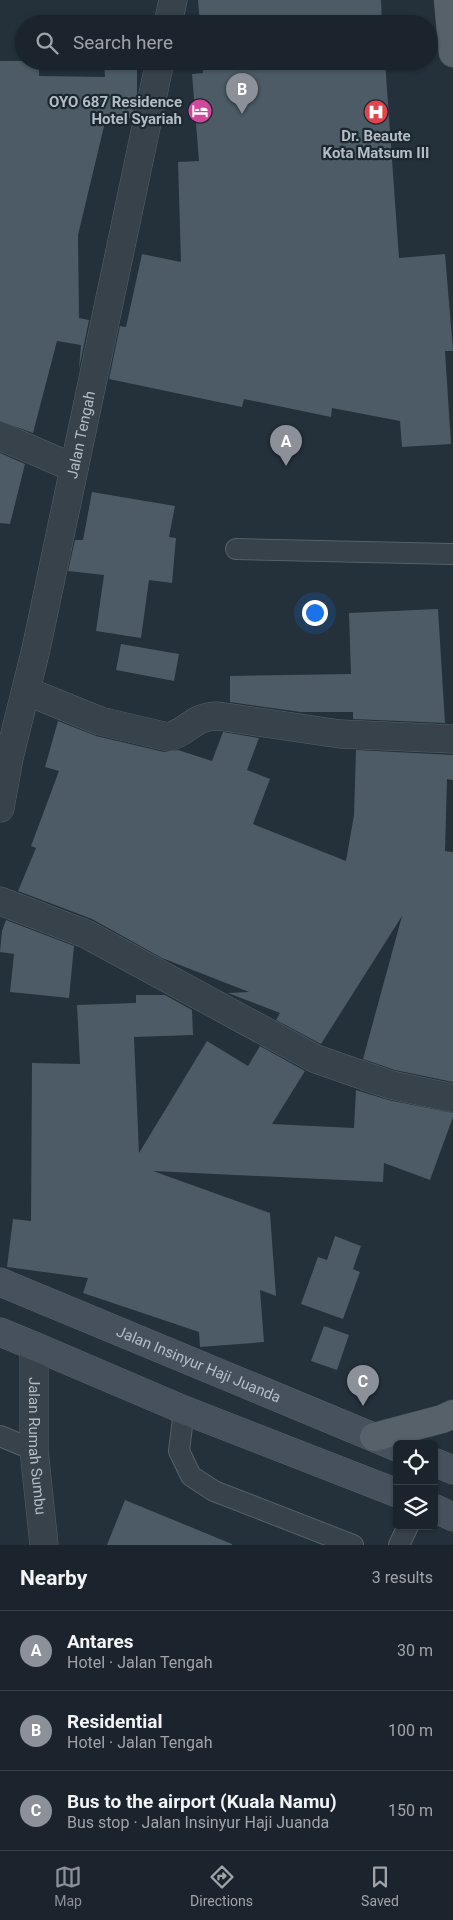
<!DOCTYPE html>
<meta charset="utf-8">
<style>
:root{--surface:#1b242c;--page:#283038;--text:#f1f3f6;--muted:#a0a4a9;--line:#394148;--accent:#8c9099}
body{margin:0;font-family:Roboto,sans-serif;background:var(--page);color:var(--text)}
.controls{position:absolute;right:15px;bottom:15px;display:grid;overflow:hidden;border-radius:8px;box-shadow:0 1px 4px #0004}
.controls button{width:45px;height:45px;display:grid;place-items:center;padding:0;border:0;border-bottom:1px solid var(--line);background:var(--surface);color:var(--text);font:25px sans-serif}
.you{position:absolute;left:314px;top:612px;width:18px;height:18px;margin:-12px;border:4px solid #fff;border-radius:50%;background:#1a73e8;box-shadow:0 0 0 8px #1a73e833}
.badge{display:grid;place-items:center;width:32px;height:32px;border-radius:50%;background:var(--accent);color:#fff;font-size:16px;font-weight:700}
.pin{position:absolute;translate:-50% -41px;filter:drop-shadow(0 1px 2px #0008)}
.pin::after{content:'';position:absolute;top:26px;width:18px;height:15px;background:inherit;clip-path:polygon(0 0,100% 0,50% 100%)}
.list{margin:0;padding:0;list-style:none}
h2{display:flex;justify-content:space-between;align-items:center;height:65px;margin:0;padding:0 20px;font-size:21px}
h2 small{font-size:16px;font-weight:400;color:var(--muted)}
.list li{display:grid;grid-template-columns:32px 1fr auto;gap:15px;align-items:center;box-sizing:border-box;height:80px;padding:0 20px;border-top:1px solid var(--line)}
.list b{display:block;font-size:19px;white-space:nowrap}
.list p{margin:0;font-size:16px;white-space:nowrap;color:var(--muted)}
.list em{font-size:16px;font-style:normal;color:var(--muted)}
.icon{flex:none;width:28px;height:28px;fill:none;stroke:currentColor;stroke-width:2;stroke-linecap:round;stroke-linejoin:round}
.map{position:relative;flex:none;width:453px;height:1545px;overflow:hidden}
.search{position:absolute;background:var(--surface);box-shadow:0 1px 4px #0004;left:15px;right:15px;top:15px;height:55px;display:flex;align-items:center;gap:12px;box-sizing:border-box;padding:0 18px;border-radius:28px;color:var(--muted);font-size:19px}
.sheet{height:305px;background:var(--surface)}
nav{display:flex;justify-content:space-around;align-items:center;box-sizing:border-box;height:70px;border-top:1px solid var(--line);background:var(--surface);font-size:14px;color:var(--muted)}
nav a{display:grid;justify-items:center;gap:2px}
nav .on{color:var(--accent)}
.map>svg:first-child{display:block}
</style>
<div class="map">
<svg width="453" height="1545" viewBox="0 0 453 1545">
<rect width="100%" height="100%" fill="#24303a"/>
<path fill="#4c5b65" d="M198,0h183l1,24h-182z
M0,61h39v15l66,1 -1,-16h38v4h-5v31l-5,22h-26l-28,117 1,83 10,2 -10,49 2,-24 -24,-4 -24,92 -33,-12z
M202,61h183l14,197 46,-4 8,97h-8l6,93 -49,3 -2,-26 -68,-13 -1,9 -87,-18 -2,8 -133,-28 11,-53 6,1 16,-73 39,8 -3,-100 21,-1 -7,-87 11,-1z
M0,453l25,11 -15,60 -10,-1z
M92,492l83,14 -6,31 7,1 -4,45 -23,-3 -8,58 -45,-7 8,-56 -36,-4 7,-31h8z
M438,609l7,114 -92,-4v-7h-52l-71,-10v-26l121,-2 -2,-61z
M121,644l58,10 -5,27 -58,-11z
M58,721l38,15 68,16 14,-2 34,11 11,-29 36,6 -12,32 23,9 -17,45 93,37 8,-46 2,-65 97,5v25l-6,-1 -2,72 8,1v230l-58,-12 -32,-11 39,-143 -81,128 -45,-24 4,-7 -52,-20 21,-1 -87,-34 -70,-39 -74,-28 18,-43 -5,-2 28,-75 -14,-4z
M6,920l68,26 -5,52 -59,-6 4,-38 -14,-2 2,-21z
M136,995h29l27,15 1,25 -59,2 5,116 68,-112 41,25 12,-20 45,25 -33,53 82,4 2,-38 32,10 65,13v4l-23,63 -46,-17 -1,19 -230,-11 117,42 6,83 -16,-6 4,52 -64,5 -1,-15 -116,-39 5,-15 -81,-11 6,-48 18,2 1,-158 48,1 -3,-59 59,-2z
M335,1236l26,10 -8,23 7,3 -17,47 -42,-15 17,-47 9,3z
M324,1326l25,9 -12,35 -26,-9z
M125,1500l107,44v1h-125z"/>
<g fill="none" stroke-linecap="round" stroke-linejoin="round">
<defs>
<path id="lane" d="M236,549l217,5
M184,1410l-5,41 12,25 23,15 139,54
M0,1436l34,14
M399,1545l9,-19"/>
<g id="street">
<path d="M168,24l5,-24"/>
<path d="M0,436l74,32"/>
<path d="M26,691l74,30 68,16c20,-4 24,-21 50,-21l122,18 113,5"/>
<path id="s1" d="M0,808l9,-50 27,-109 124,-588"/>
<path d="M0,901l86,33 230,125 75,26 62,13"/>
<path id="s2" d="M34,1346v104l10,95"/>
</g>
<g id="secondary">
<path id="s3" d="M0,1282l397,165"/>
<path d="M0,1332l34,14 150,64 213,83"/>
<path d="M434,1462l19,8"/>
<path d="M434,1508l19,9"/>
</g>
<path id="primary" d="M448,0l5,53
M374,1437l68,-18 11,-5"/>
</defs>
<use href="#lane" stroke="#566068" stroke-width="22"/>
<use href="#street" stroke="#566068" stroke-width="29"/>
<use href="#secondary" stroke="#566068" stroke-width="29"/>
<use href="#primary" stroke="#414b53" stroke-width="29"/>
<use href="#lane" stroke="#38424a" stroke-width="20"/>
<use href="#street" stroke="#38424a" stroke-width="28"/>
<use href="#secondary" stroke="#46515d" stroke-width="28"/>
<use href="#primary" stroke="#56616a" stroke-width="28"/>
</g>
<defs>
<symbol id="hotel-disc" viewBox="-11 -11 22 22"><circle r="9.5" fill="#d1479c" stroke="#1d272f"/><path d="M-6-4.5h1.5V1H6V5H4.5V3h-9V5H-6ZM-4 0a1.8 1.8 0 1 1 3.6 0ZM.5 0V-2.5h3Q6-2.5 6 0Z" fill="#fff"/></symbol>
<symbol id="hospital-disc" viewBox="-11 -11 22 22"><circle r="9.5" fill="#e0444e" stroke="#1d272f"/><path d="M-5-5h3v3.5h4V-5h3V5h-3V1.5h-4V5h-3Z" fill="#fff"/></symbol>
</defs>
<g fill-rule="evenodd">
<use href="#hotel-disc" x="186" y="97" width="28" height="28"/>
<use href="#hospital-disc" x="362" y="98" width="28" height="28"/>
</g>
<g text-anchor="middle" stroke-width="4.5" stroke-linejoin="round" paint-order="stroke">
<g font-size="15" font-weight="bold" fill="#b3bdc6" stroke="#1d272f" text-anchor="end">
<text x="182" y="107">OYO 687 Residence<tspan x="182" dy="17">Hotel Syariah</tspan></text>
<text x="376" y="141" text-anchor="middle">Dr. Beaute<tspan x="376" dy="17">Kota Matsum III</tspan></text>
</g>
<g font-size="15" fill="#b3bdc6" stroke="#1d272f">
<text dy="5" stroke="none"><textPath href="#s1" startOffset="382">Jalan Tengah</textPath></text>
<text dy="5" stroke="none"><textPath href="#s3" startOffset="215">Jalan Insinyur Haji Juanda</textPath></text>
<text dy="5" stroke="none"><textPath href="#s2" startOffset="100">Jalan Rumah Sumbu</textPath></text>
</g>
</g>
</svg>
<div class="controls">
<button><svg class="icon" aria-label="locate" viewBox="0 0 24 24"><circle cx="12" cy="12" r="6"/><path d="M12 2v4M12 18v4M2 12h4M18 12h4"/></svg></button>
<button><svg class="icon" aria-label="layers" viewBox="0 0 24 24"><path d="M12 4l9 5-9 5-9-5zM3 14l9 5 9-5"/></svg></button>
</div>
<div class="you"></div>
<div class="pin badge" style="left:286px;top:466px">A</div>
<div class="pin badge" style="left:242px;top:114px">B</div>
<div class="pin badge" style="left:363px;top:1406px">C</div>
<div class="search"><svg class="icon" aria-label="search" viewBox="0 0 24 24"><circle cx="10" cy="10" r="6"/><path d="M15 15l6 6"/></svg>Search here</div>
</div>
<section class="sheet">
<h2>Nearby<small>3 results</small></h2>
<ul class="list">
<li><span class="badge">A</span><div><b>Antares</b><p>Hotel · Jalan Tengah</p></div><em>30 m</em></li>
<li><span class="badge">B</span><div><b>Residential</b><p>Hotel · Jalan Tengah</p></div><em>100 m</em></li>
<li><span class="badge">C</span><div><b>Bus to the airport (Kuala Namu)</b><p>Bus stop · Jalan Insinyur Haji Juanda</p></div><em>150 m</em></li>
</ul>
</section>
<nav>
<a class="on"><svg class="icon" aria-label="map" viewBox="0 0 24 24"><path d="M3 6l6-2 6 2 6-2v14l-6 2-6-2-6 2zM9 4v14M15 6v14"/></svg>Map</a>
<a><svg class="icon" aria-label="directions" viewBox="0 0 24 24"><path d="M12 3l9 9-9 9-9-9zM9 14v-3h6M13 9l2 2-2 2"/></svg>Directions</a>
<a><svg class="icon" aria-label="saved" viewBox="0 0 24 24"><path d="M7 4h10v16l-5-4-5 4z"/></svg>Saved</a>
</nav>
